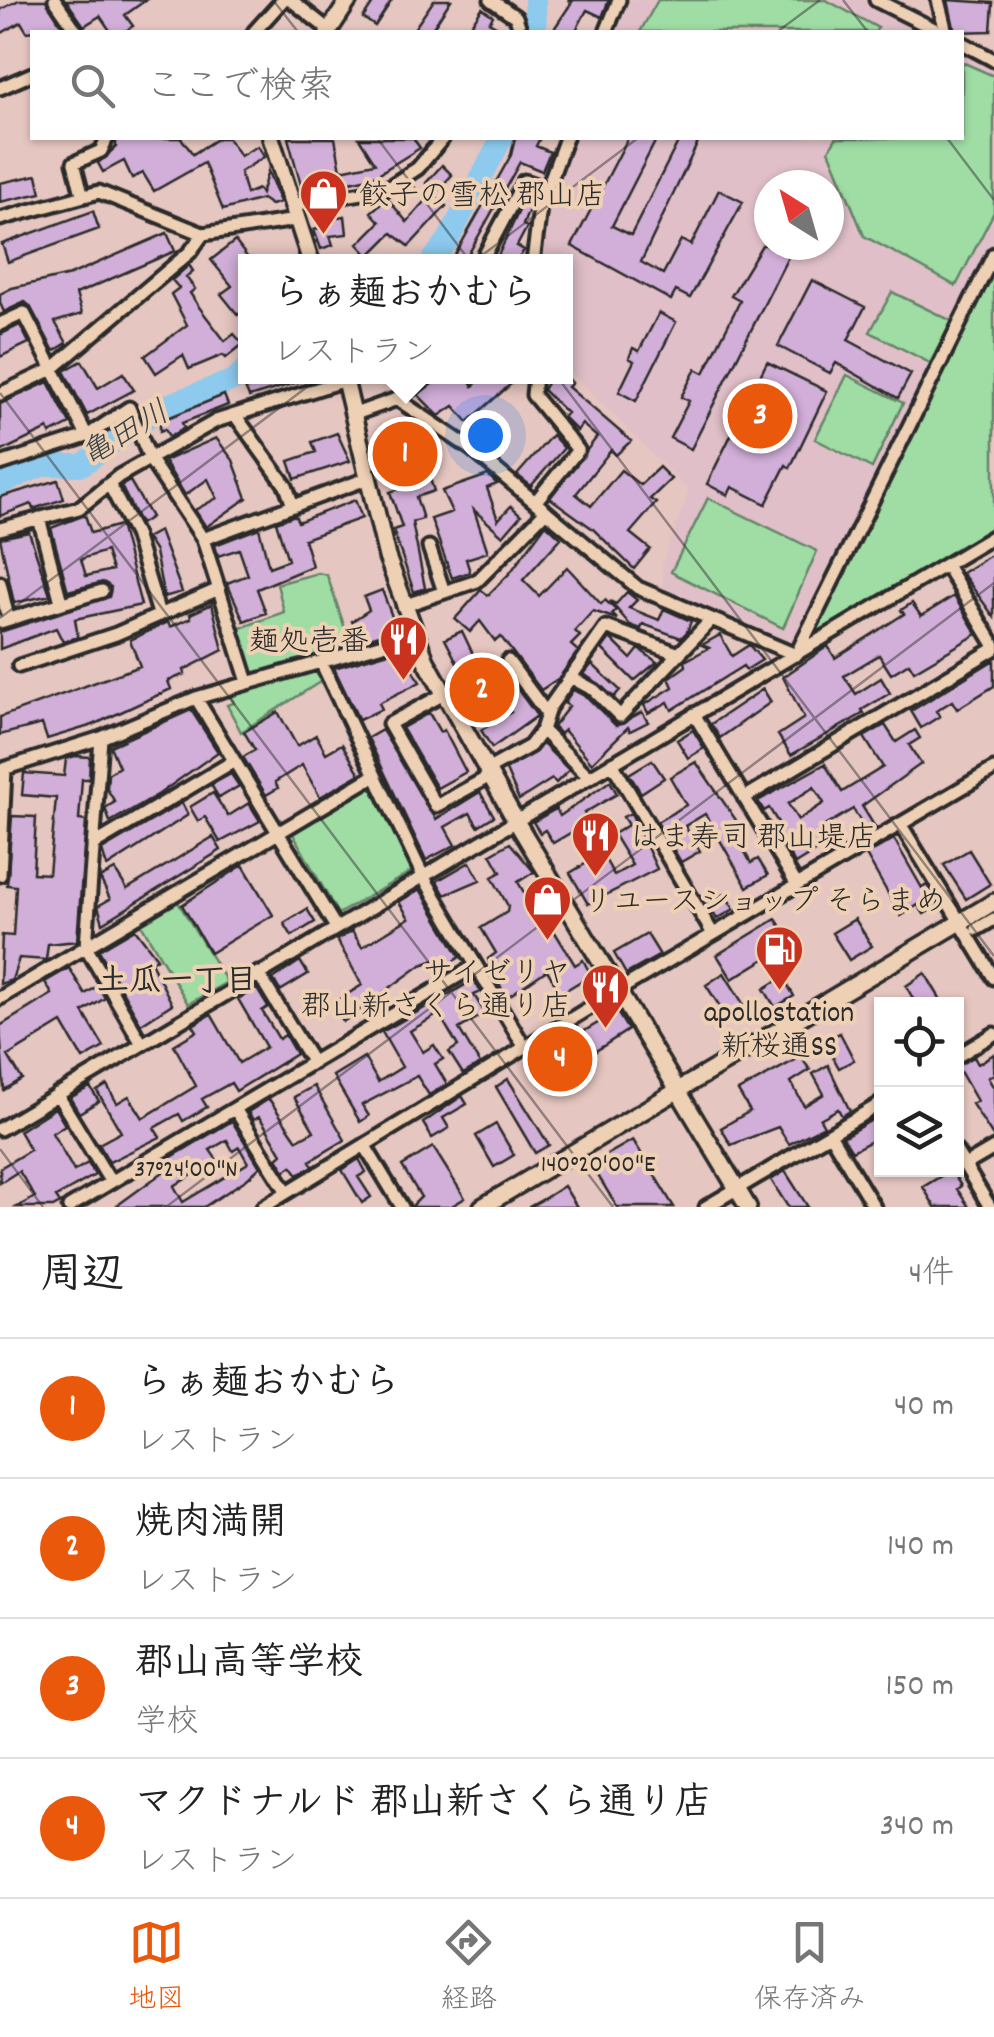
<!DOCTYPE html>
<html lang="ja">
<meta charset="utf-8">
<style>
:root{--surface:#fff;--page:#f2f2f2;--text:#222;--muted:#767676;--line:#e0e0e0;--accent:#ea580c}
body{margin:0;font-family:Dekko,"Klee One",sans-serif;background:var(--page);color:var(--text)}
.controls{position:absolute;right:30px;bottom:30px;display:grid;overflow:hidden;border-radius:0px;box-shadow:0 2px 8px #0004}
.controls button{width:90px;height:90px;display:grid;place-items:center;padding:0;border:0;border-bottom:2px solid var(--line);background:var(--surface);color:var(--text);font:50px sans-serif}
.compass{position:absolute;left:754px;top:170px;width:90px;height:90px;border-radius:50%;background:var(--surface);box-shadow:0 2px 8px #0004;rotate:323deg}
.you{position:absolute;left:485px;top:435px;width:35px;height:35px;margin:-25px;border:8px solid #fff;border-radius:50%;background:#1a73e8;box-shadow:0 0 0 15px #1a73e833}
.badge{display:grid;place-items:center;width:65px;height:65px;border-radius:50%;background:var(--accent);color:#fff;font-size:32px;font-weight:700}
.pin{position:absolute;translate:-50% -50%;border:5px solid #fff;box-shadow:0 2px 10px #0006}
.popup{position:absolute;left:238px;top:254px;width:335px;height:130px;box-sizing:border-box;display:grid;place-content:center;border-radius:0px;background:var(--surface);filter:drop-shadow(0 2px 8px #0005);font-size:32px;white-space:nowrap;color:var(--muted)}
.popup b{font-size:38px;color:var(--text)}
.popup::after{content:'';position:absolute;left:50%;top:100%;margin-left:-20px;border:20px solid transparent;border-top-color:var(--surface)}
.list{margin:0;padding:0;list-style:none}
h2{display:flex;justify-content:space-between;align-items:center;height:130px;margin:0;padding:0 40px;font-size:42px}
h2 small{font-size:32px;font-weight:400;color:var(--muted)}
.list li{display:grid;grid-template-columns:65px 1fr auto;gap:30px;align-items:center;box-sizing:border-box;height:140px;padding:0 40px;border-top:2px solid var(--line)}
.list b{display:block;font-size:38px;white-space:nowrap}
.list p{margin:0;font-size:32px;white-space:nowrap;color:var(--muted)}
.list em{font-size:32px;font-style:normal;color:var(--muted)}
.icon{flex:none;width:55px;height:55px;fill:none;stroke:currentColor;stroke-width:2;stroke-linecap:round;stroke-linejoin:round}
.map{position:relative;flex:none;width:994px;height:1207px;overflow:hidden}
.search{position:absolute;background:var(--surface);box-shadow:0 2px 8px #0004;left:30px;right:30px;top:30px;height:110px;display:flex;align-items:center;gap:25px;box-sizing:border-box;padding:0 35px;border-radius:0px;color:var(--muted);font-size:38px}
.sheet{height:690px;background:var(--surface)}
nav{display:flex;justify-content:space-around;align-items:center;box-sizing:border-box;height:140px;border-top:2px solid var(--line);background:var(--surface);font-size:28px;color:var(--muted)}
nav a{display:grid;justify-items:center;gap:5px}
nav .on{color:var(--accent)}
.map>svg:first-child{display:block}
</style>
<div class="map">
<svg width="994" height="1207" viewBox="0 0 994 1207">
<rect width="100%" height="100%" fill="#e6c6c0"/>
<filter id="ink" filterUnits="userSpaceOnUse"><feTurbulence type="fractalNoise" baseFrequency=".01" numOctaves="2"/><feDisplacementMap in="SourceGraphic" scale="20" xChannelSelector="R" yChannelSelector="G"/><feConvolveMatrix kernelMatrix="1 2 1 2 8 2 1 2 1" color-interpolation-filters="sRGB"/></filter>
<g filter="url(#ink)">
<path fill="#e0bfc8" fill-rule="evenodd" d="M629,0h234l64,32h-311z
M962,50l32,16v174l-202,402 -128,-50 -2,-27 27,-74 -124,-124v-105h-24l1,-45 32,-79h388zM769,185h60v60h-60z"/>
<path fill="#9fdda5" stroke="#658468" stroke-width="2.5" d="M658,0h168l52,28 -3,4h-235z
M962,62l32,14v136l-38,74 -92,-50 -35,-86 7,-12h126z
M994,266v262l-183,109z
M892,292l60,29 -22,42 -60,-31z
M847,375l56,28 -31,65 -57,-29z
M708,498l109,53 -34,77 -112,-56z
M318,573l9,2 25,74 -100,25 -4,-3 -13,-41 49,-18 -7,-28z
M312,667l11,13 -82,52 -14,-27 7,-2 -4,-9z
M371,787l41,84 -74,43 -45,-80z
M178,902l49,80 -39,22 -47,-80z"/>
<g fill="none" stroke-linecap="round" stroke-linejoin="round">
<path stroke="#8dcaee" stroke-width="22" d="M535,0l1,32
M431,262l17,-22 54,-102
M0,484l44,-19h38l80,-58 72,-27 11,-10"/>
</g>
<path fill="#d2afd9" stroke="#2b2b2b" stroke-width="2.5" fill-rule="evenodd" d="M19,0h27l17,28 -36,4 -6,-10 -21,12v-24z
M66,0h80l-21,15 8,11 -9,6h-13l-11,-16 -16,10z
M375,0h17l-17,26 -12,-8z
M434,0h17l-21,32h-18z
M568,0h41l-7,17 -15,-7 -12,22h-23l20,-30z
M948,0l45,3 -2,28 -36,1z
M482,8l11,8 -4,6 17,10h-40z
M116,138h65l12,16 25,-16h10l12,18 18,-10 6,11 -24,15 6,22 12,-5 3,5 7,-23 12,31 -9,3 -9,-6 -39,11 -19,-47 -50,28 -11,-18 -11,5 -8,-17 -21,11 -5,-9 18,-16z
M288,138h47l6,32 34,-7 -16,-25h54l7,10 -47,29 -70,15z
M515,138h25l-4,8 14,6 -8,19 -22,-9 -56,100h-13l60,-107z
M628,138h29l-45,88 19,9 49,-97h20l-59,124 22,12 18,-34 10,5 28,-55 24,12 -53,96 -14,-7 -5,9 -99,-54z
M442,165l10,10 -16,17 -10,-9z
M37,175l4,18 -41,9v-19z
M432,194l14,12 -37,40 -17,-13 -23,23 -11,-12 22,-22 -9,-10 16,-14 20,24z
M524,200l7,4 -8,21 4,2 -10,19 7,4 -7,12h-22z
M93,211l6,18 -91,33 -6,-18z
M345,216l2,18 -17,2 3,9 -12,4 -7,-19 17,-6 -1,-6z
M167,233l8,18 -99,43 6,20 -27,8 12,21 -13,8 -24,-45 -5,-4 -21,10 -4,-9v-9l12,-6 58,-13z
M235,241l16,21h-6v47l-7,6 -17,-21 11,-8 -21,-26z
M762,245h32l-103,204 -21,-11 19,-37 -8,-4 15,-28 8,4 36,-72 -9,-5z
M189,265l4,6 -7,6 9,12 -5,4 9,14 26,34 9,-7 9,10 -17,14 -3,-3 -34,14 -6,-14 -27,18 -11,-17 42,-31 -16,-31 8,-6 -7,-8z
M812,280l53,27 -17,33 63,34 -13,24 -62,-35 -6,10 -52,-27z
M659,313l17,9 -40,79 -17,-9 15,-31 -5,-3 4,-10 6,3z
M20,325l9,18 -29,14v-22z
M82,361l16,27 25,-15 11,17 -47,25 -23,-44z
M767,362l60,29 -37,77 -4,-3 -20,39 -34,-17 -4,8 -21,-11z
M265,376h49l1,1 -66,20 -5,-12z
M439,376h28l6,10 11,-10h36l-52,46 -14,-16 -15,10 -21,-21z
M551,376h15l6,7 -4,4 63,54 -15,14 -5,-5 -35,44 15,12 30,-36 19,15 19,-18 12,12 -21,20 6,4 -26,30 20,16 -16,20 -41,-40 -43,-31 47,-61 -15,-13 -5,7 -14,-14 4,-4 -24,-23z
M48,382l22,42 -20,10 -2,-5 -48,23v-48z
M224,395l4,10 -46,18 2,5 -15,9 -4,-8 -5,2v-10z
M424,430l11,26 -49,22 -12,-25z
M337,433l13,28 -55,18 -6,-18 27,-9 -4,-10z
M552,435l12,13 -33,38 -14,-11z
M216,438l17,22 14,38 -41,29 -11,-17 22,-12 -9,-19 -23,16 -21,-34z
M488,475l9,9 -10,4 11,32 13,-14 10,9 -18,21 -29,-26 14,42 -22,7 4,13 -18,6 -21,-59 21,-7 -10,-21z
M430,479l4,12 -18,6 7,22 -11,3 13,66 -11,4 -21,-62 9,-3 -12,-35z
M58,480l6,19 -31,10 -2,-5 -31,12v-19z
M130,481l21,36 -11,7 -19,-38z
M355,500l7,18 -58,21 8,27 -55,23 9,24 -22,8 -17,-38 21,-8 -9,-26 -21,7 -3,-11 44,-17 10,39 19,-7 -12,-38 19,-7 3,7z
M85,515l6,18 29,-8 21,80 -66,14 3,18 -15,5 -7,-14 -56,21v-17l109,-35 2,-10 -8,-5 -35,9 -17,-63zM106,551l6,19 -26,6 -5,-17z
M546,524l15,14 -38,42 16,16 28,-29 34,37 4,-4 11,10 -4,4 5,5 -24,-8 -18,20 5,5 -9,9 7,6 -19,27 -18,12 -40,-53 -6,4 -15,-20 -10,11 -15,-13 26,-29 7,5 22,-22z
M159,531l23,61 -18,5 -9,-45 -9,-14z
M29,532l21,63 -36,8 -14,-65z
M994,553v64l-32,-44z
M382,590l15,40 -38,11 -7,-20 17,-11 -5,-13z
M627,592l10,8 -8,8 30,12 5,-11 27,12 -4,11 -6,6 -38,-14 -2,5 -11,-4 -20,-24 6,3z
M954,596l23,38 -63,37 -5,-8 -18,11 -12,-19 -35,21 12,18 25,-16 9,15 -28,17 2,3 -73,42 -13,-20 26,-17 -21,-41 45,-31 7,12 69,-44 -3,-4 11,-7 9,13z
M212,604l11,46 -39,20 1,4 -17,7 3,8 -78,36 -46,14 -5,-15 -42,11v-18l140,-51 -10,-26 38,-18 2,5 21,-9 -1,-4z
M462,631l20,42 17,-9 38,52 -45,32 -11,-18 30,-18 -11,-16 -20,11 -35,-68z
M720,635l12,21 17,-11 13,15 -16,10 -3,-4 -71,44 -4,-8 -20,11 -4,-8 29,-18 -4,-9 17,-12 -1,-5 24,-13 -7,-3z
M610,638l21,21 8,-10 18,13 -23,19 -32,-32z
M399,649l21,33 -41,21 3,6 -23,11 -25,-52z
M994,660v26l-37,23 -5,-8 -16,10 4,5 -19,12 -10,-17z
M592,664l28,26 -6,7 -30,-23z
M763,689l8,13 -51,36 -9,-14z
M573,690l15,8 28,28 26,-14 6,10 -18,9 -2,-4 -36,36 -28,-33 -4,4 -7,-7 16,-21 -5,-3z
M191,710l27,42 -59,42 -49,28 -5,-14 10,-6 -8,-13 1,-15 11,-7 -9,-21z
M278,712l19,34 19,-11 10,18 16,-9 18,30 -40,23 -18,-32 -27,17 3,6 -12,7 -23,-38 12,-7 -11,-18z
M429,713l11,19 4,-2 22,42 -29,16 -35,-60z
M885,725l11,17 19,-12 5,8 -11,7 12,19 -59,42 13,21 -8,5 -14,-23 -30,18 9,14 -37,23 -18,-33 5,-2 -13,-21 -5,3 -6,-10 67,-37 17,28 41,-25 -19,-30zM814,787l10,16 -26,17 -10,-16z
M382,730l54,89 44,-27 14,24 -16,10 -8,-13 -25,14 10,18 -29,15 -58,-122z
M693,730l11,18 -16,10 -11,-18z
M543,744l26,26 -13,13 -4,-4 -33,21 -13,-30z
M75,756l15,1 -1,22h-7l-3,41 7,1 -9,120 -29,3 -2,16 -27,-2 -7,22 -12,4 2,-49 11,1 3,-50 -9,-1 5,-69 24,1 -3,56 16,1 7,-76 -34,-3 2,-22 40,3 2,-17z
M652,760l12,18 -23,15 -12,-19z
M696,762l42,61 -7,4 20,36 7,-4 10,16 -21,12 -42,-73 -20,12 15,25 -19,11 -24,-40 29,-17 -16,-28z
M231,774l8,12 -20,12 -8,-13z
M610,781l7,13 -33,19 5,9 -36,21 -8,-13 -5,3 -7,-11 23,-13 4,7z
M213,793l15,23 21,-13 11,18 -40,21 -15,-25 -7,4 -8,-14z
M182,803l6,12 -81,52 -5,-17z
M631,813l26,56 -69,35 -18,-31 32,-19 12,21 18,-10 -19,-31 15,-9 -5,-8z
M213,837l8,13 -118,73 -5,-17 12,-7 -10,-21 15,-8 12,19z
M894,839l28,49 5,-3 12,20 -15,9 -6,-9 -17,11 -35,-61z
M510,843l24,29 -16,10 21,37 6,-3 30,49 8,-5 8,15 -30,18 -14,-23 -41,28 -18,-39 8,-6 -15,-25 26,-16 1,-6 -16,-29 9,-5 -10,-18z
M969,850l21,34 -24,15 -22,-34z
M470,862l10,18 -35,15 -8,-14z
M243,865l30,50 -63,38 -28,-48z
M420,889l40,68 -20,12 -5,-9 -14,5 -78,57 -11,-18 30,-19 -25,-45 15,-9 10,16 47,-29 -10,-16z
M725,894l9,15 -17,10 -9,-15z
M307,909l8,13 -23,14 -8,-13z
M776,919l15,24 -59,36 -15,-24z
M855,919l17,27 -23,14 -17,-27z
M135,929l22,29 -6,4 21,42 -31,20 -42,-74z
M647,934l13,21 -34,19 -12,-21z
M300,961l8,13 -28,17 -7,-12z
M69,968l16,26 13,-8 7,12 -22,14 21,35 -21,12 -21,-36 -54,33 14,23 -18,11 -4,-64 52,-32 -7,-12z
M724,973l20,32 -18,11 -20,-31z
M925,973l16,27 -25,4 -10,-18z
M783,977l11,19 -19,11 -11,-18z
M474,980l7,12 -7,3 11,18 -26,16 21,35 -17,10 -14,-22 9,-6 -19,-32 -29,17 13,21 11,-7 9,14 -8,5 12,20 -18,11 -12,-19 -55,29 7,11 -9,6 -27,-46 31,-19 14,25 24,-15 -20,-35z
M257,989l11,18 -6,4 17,28 6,-4 11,19 -60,37 -5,-8 -29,16 5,8 -24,14 -4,-7 -25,14 6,9 -51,25 -10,-18 22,-12 -24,-41 10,-6 10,18 12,-7 14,22 53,-32 -22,-41 23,-14 -4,-6 18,-11 28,49 27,-16 -28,-48z
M617,1012l11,18 -77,50 -13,-22z
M840,1033l14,27 -15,8 -15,-27z
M994,1054v20l-6,4 6,10v50l-22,-34 5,-3 -20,-35 17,-9 4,7z
M801,1057l9,13 -19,12 13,24 20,-12 -11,-20 15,-9 22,46 -8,5 -4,-7 -18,10 4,7 -35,18 -11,-17 -47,18 -10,-17 29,-17 -12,-20z
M508,1079l41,66 -14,8 -39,-66z
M314,1086l31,54 -35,21 3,5 -15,9 -6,-9 -7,5 -8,-13 5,-4 -18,-30 -5,-7 -6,3 -5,-8 21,-13 28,41 17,-9 -20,-34z
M90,1087l9,14 -20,12 -9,-15z
M462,1096l5,8 -24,14 6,10 -17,10 -9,-15z
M55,1108l10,17 -13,8 22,38 14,-8 7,12 -39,22 4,6 -7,4h-36l18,-10 -16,-26 -19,12v-15l30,-18 -11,-19z
M882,1114l-5,24 -25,13 -9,-14z
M232,1121l28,46 -13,12 -43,28h-89l51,-37 -4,-7zM227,1140l6,11 6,-4 9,16 -65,39 -9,-16 43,-26 -7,-10z
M496,1124l18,31 -20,12 -18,-31z
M633,1140l41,67h-57l-26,-43z
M433,1147l32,51 -15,9h-39l10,-10 -19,-31z
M359,1159l7,13 -8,5 13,20 -9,6 -20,-33z
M951,1170l10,16 -4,3 12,18h-34l-12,-20z
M785,1171l23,36h-20l-17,-27z
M564,1186l13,21h-48l16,-9z"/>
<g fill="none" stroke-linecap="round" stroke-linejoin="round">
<defs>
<path id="street" d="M55,0l22,32
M291,0l38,30
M491,0l25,17 5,15
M876,0l64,32
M938,0l8,32
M254,32l29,-32
M606,32l13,-32
M962,43l32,17
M0,88l32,-14
M82,194l-8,-31 27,-12 6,-13
M291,205l95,-16 32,-21 25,-30
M0,219l99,-27 104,42 93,-14
M481,262l43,-81 22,8
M533,262l7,-54 26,-70
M0,324l24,-11 63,123
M535,376l-2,19 45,55 -42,51
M0,394l51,-24 139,-118 13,-18
M397,399l73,49 168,140 158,67
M355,414l42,-15 32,-23
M235,415l51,71 7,20
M0,464l87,-28 42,-28 22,53 52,78 45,143
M109,484l26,50 24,80
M39,518l22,84
M0,529l79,-21 40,-32 97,-55 129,-41
M203,539l166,-61
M429,547l15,45
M946,565l48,80
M0,583l8,35
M403,606l74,-25 69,-70
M0,622l102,-31
M796,655l198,-401
M508,661l39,53
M321,662l102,214 102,172
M19,666l97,-32 103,-45
M570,677l24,13 26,26 91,-96
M444,694l-55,30 47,82 54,-30
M196,698l139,228
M694,714l103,171
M542,730l47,47
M101,738l-15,209 56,97
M612,763l101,171
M0,770l101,-32 95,-40 218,-63
M487,770l43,-24 12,-16 7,-22 57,-81 73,27
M744,798l250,-149
M901,825l93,153
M93,845l141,-84
M0,875l5,-106
M977,929l17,-10
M258,973l55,90
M0,998l374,-222
M956,1057l38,-23
M57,1094l53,87
M235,1109l52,83
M0,1129l994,-593
M830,1134l44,73
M365,1146l37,61
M956,1151l34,56
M965,1165l29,-17
M69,1207l406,-241
M263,1207l354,-216 377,-222
M706,1207l176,-104"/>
<path id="secondary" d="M328,32l21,-32
M271,138l40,124
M344,376l43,181 39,104 90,160 232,386
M482,1207l512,-305"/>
</defs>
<use href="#street" stroke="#2b2b2b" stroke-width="19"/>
<use href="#secondary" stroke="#2b2b2b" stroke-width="22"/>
<use href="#street" stroke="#eed0b5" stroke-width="11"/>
<use href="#secondary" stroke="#eed0b5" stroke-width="15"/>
</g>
</g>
<path fill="none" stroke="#2b2b2b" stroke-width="2.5" stroke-opacity="0.45" d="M273,0l25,32M843,0l25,32M777,32l43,-32M377,138l617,818M947,138l47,62M0,393l613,814M0,618l638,-480M0,1149l43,58M166,1207l828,-624"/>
<defs>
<symbol id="shop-pin" viewBox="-11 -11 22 30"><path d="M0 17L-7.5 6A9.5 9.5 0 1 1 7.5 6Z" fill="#c8321e" stroke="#eed0b5"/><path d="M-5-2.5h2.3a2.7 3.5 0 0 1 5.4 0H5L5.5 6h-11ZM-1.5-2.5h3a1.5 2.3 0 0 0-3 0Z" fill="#fff"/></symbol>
<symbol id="restaurant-pin" viewBox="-11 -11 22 30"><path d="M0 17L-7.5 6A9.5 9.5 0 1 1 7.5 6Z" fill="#c8321e" stroke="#eed0b5"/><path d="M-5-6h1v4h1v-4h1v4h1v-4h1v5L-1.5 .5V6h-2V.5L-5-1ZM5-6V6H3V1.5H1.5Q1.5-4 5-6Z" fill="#fff"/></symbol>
<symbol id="fuel-pin" viewBox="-11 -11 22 30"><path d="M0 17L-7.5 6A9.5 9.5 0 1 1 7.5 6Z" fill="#c8321e" stroke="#eed0b5"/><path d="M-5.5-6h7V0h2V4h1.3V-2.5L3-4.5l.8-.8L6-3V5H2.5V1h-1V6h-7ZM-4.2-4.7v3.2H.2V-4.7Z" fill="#fff"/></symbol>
</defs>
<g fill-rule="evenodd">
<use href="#shop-pin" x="296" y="166" width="55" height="75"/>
<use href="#restaurant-pin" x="376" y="612" width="55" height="75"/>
<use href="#restaurant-pin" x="568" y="808" width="55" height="75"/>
<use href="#shop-pin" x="520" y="872" width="55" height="75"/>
<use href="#fuel-pin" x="752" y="922" width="55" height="75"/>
<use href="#restaurant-pin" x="578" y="960" width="55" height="75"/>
</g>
<g text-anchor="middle" stroke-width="8" stroke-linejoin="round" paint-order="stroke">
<g font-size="30" fill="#2b2b2b" stroke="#eed0b5" text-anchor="start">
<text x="359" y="204">餃子の雪松 郡山店</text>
<text x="369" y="650" text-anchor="end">麺処壱番</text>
<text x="630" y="846">はま寿司 郡山堤店</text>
<text x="583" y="910">リユースショップ そらまめ</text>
<text x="571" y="981" text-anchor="end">サイゼリヤ<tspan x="571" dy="34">郡山新さくら通り店</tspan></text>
<text x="779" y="1021" text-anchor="middle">apollostation<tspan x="779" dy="34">新桜通SS</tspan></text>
</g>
<g font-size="32" font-style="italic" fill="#3a4348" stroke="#eed0b5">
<text transform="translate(124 432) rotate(-31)" y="11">亀田川</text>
</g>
<g font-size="32" font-weight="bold" fill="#2b2b2b" stroke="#eed0b5">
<text x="177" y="990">土瓜一丁目</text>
</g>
</g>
<g font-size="25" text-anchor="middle" fill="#2b2b2b" stroke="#eed0b5" stroke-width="8" stroke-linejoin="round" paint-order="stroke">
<text x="598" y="1171">140°20'00"E</text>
<text x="186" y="1176">37°24'00"N</text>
</g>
</svg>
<div class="controls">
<button><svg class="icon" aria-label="locate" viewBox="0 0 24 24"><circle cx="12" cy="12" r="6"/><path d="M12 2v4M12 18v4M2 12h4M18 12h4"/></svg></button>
<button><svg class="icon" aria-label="layers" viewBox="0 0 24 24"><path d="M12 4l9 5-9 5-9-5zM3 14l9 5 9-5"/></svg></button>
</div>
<svg class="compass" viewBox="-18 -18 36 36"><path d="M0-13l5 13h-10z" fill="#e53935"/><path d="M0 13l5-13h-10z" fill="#767676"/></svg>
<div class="you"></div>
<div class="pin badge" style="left:405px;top:454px">1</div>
<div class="popup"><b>らぁ麺おかむら</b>レストラン</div>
<div class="pin badge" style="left:482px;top:690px">2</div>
<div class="pin badge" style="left:760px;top:416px">3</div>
<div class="pin badge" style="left:560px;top:1059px">4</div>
<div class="search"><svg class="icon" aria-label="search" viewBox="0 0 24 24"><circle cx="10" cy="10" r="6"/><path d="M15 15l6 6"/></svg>ここで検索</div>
</div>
<section class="sheet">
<h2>周辺<small>4件</small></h2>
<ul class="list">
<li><span class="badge">1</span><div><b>らぁ麺おかむら</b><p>レストラン</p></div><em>40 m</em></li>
<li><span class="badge">2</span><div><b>焼肉満開</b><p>レストラン</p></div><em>140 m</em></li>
<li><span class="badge">3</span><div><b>郡山高等学校</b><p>学校</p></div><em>150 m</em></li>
<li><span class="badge">4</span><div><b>マクドナルド 郡山新さくら通り店</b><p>レストラン</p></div><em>340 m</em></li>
</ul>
</section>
<nav>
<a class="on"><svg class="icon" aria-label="map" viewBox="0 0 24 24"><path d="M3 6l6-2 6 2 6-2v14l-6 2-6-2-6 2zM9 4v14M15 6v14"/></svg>地図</a>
<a><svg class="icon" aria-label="directions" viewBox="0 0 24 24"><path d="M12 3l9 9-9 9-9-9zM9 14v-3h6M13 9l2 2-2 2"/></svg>経路</a>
<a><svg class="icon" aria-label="saved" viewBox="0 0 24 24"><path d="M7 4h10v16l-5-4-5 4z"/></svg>保存済み</a>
</nav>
